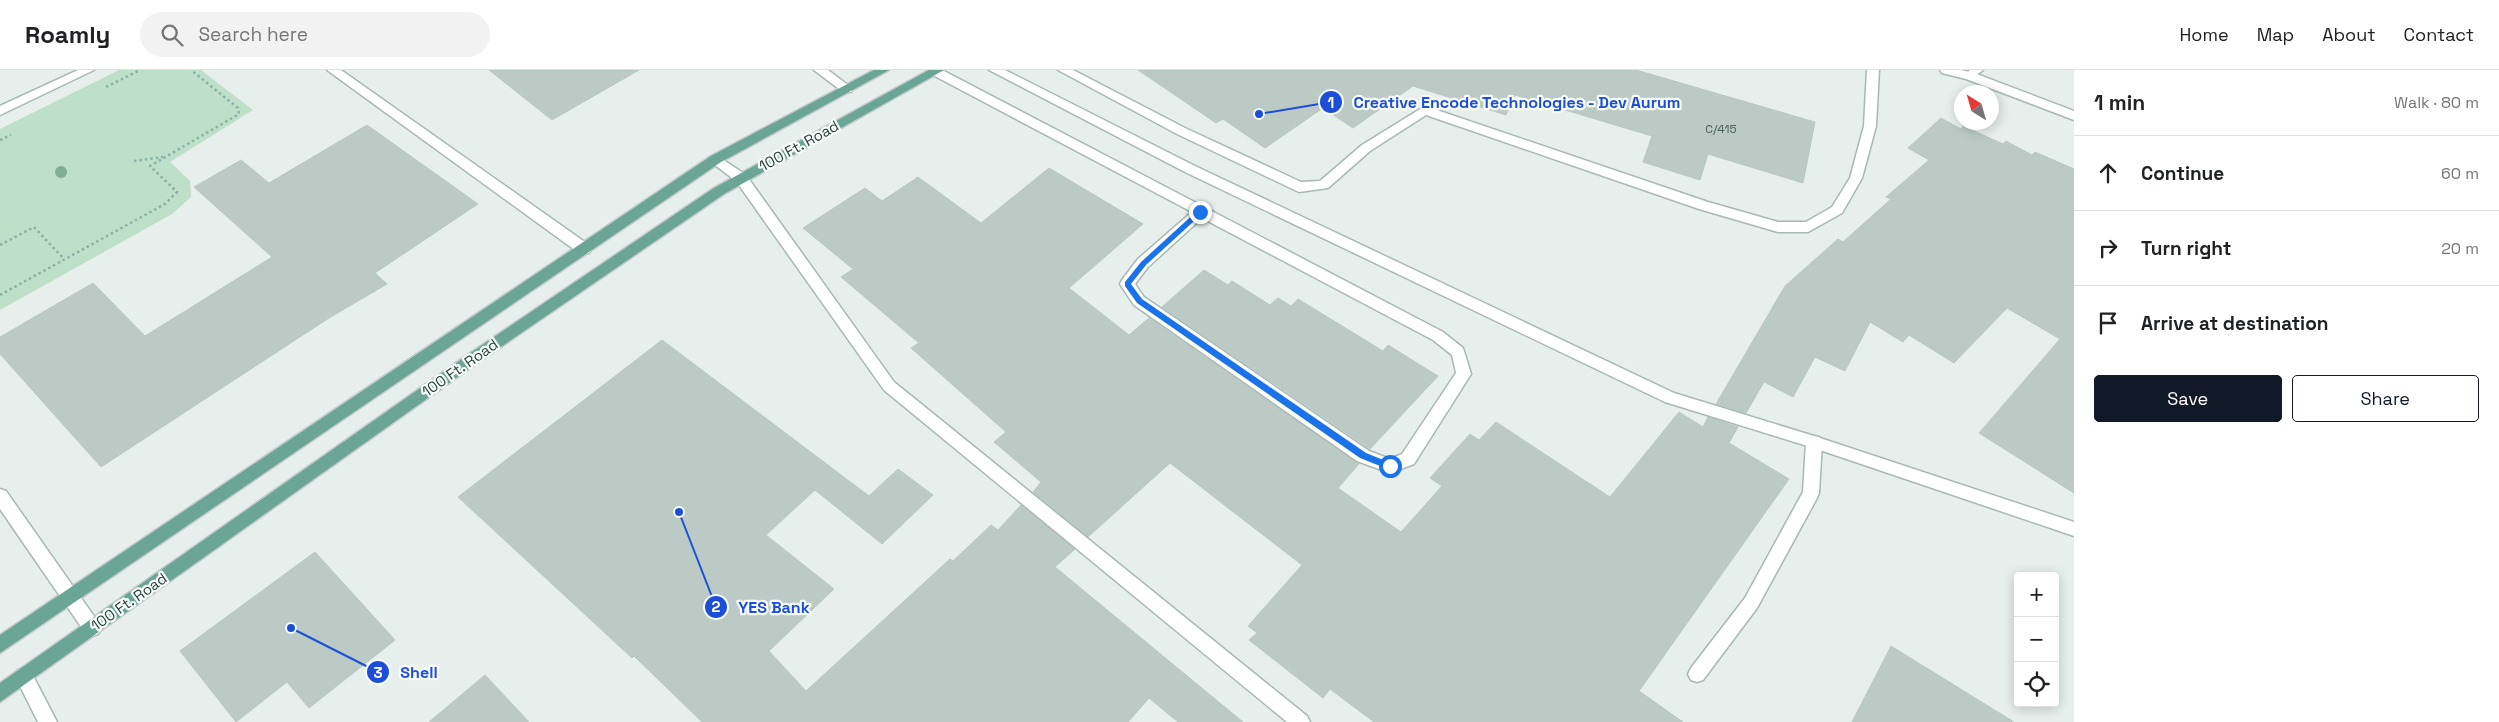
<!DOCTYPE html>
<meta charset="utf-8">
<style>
:root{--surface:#fff;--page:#f2f2f2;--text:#202124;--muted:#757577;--line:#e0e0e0;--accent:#111827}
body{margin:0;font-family:"Space Grotesk",sans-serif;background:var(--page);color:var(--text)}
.controls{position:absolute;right:15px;bottom:15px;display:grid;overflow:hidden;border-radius:5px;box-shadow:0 2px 12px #0003}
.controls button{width:45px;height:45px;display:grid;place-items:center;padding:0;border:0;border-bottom:1px solid var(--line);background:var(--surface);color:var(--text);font:25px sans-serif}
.compass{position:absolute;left:1954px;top:15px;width:45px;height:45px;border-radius:50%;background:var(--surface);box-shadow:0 2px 12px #0003;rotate:323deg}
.stop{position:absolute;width:15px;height:15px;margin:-11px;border:4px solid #1a73e8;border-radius:50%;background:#fff}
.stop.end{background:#1a73e8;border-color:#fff;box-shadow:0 1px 5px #0008}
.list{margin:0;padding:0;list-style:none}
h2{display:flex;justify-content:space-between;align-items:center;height:65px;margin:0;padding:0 20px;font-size:21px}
h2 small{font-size:16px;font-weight:400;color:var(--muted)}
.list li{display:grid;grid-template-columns:32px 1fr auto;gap:15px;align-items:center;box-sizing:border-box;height:75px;padding:0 20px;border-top:1px solid var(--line)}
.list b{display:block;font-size:19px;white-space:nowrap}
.list em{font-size:16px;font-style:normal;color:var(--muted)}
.actions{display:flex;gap:10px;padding:15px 20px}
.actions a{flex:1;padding:11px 0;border:1px solid var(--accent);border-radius:5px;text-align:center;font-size:18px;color:var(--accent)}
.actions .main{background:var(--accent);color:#fff}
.icon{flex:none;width:28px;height:28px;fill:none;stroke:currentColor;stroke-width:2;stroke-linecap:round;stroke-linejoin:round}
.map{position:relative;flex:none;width:2074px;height:652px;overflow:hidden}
header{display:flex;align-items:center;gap:30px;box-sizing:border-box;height:70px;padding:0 25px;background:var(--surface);border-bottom:1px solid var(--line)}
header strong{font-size:24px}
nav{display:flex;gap:28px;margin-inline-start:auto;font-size:18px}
.search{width:350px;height:45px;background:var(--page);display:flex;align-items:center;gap:12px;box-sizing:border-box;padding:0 18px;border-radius:28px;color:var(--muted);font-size:19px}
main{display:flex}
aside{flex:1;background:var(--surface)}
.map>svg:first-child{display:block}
</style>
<header>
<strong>Roamly</strong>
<div class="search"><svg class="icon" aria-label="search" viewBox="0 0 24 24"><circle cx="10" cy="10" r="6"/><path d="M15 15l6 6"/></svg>Search here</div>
<nav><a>Home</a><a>Map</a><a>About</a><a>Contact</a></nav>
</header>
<main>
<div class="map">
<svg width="2074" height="652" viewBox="0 0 2074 652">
<rect width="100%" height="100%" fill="#e6efeb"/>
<path fill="#bfe0c8" d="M119,0h82l52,40 -83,52 20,19 1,16 -19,17 -172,96v-181z"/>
<path fill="#bbcac4" stroke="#b8c9c2" d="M489,0h150l-87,50z
M1138,0h498l179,52 -12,61 -95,-29 -8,26 -57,-18 9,-26 -137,-41 -9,20 -93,-29 -60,42 -30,-20 -58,40 -42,-29 -7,4z
M1941,48l20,11 2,-3 40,18 3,-3 26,14 3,-3 39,17v324l-95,-60 81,-94 -53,-31 -53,55 -45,-28 -6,7 -33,-20 -25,49 -30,-14 -22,40 -29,-15 -18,31 -30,-9 69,-118 53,-47 5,3 48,-43 -5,-2 43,-37 -21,-12z
M367,55l111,79 -103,69 12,11 -58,34 -228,149 -101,-113v-17l93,-54 52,53 127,-79 -78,-70 47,-27 28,23z
M1049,98l94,56 -74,64 60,47 20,-17 210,146 -21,24 63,44 41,-46 -12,-8 40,-44 9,6 17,-18 114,75 69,-85 24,15 5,-10 30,10 -9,16 60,36 -150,212 44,31h-309l-44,-33 -7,9 -74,-58 8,-7 -9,-7 54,-61 -132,-102 -82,74 -55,-45 8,-10 -47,-40 12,-10 -95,-84 8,-5 -78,-66 12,-8 -50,-41 62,-40 17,13 36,-24 63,46z
M1204,200l24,15 4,-4 38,24 8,-7 13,8 7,-7 85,52 5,-6 50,31 -68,73 -208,-142z
M662,270l207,156 29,-27 35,26 -51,49 -67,-54 -49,45 68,54 -65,62 37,40 144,-132 3,2 38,-36 7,5 23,-25 54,44 -20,18 188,155h-65l-29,-24 -21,24h-426l-68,-66 -2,2 -174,-161z
M315,482l80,88 -86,68 -22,-26 -51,40 -56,-71z
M1891,576l123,76h-162z
M485,605l44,47h-100z"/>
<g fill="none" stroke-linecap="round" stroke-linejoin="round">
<defs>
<path id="service" d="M1058,0h15l112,58 116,54 19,-1 42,-36 63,-39 283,96 70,20h28l26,-15 18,-29 14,-52 3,-56h12l-3,56 -14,52 -20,35 -34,19h-30l-79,-23 -273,-94 -56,36 -42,37 -29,4 -122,-58z
M1814,366l5,1 3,5 -3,51 -2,5 -60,110 -54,72 -6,2 -6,-2 -3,-6 3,-6 54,-70 58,-106 3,-50 3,-5z"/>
<path id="minor" d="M78,0h16l-94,45v-9z
M327,0h14l248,175 2,4 -2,4h-10z
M814,0h14l25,19 -2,3h-8z
M930,0h12l501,262 20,16 8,26 -57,90 -24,9 -33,-12 -223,-156 -14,-21 2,-4 16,-21 54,-47 -261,-138zM1202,148l231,122 19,15 4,18 -54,81 -12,5 -21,-8 -225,-154 -9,-13 13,-17z
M989,0h16l190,96 479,227 140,43 260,86v14l-260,-88 -149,-46 -480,-230z
M1970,0h13l-13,10 -6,-4z
M716,85l30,20 148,207 413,334 3,6h-23l-403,-332 -148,-209 -25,-19 -1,-3z
M0,419l6,2 92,131 3,6 -3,6 -6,2 -6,-2 -86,-125z
M24,598l6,2 27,52h-19l-23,-46 3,-6z"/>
<path id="tertiary" d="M1940,0h21l13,3 100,38v9l-108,-41 -24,-6z"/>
<path id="primary" d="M874,0h15l-168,92 -721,491v-18l711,-479z
M929,0h15l-220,124 -251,172 -473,336v-19l463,-325 251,-170z"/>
</defs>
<use href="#service" stroke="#a8b8b2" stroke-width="3"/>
<use href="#minor" stroke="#a8b8b2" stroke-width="3"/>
<use href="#tertiary" stroke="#a8b8b2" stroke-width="3"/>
<use href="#primary" stroke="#c2cac8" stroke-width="3"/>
<path stroke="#86b3a5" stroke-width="2.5" stroke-dasharray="2.5 3" stroke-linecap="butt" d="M106,17l34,-17
M0,70l11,-5
M134,91l29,-4
M0,175l34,-18 30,32
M0,225l165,-91 12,-12 -27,-26 89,-52 -1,-6 -47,-38"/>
<use href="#service" fill="#fff" fill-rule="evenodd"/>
<use href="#minor" fill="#fff" fill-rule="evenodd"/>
<use href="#tertiary" fill="#fff" fill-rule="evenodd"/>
<use href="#primary" fill="#6aa596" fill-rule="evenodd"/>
</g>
<circle fill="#80af93" cx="61" cy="102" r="6"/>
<path fill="#1a73e8" d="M1198,140l6,2 -58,53 -15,19 11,15 224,154 27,11v5l-3,1 -30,-12 -223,-155 -12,-17v-4l16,-20z"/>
<g text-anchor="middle" stroke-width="4.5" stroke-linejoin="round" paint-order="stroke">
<g font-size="12" fill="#4a645c">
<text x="1721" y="63">C/415</text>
</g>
<g font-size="15" fill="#24423a" stroke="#f7fbf9">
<text transform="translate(799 76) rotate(-29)" y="5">100 Ft. Road</text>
<text transform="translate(460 298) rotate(-35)" y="5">100 Ft. Road</text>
<text transform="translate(129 532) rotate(-35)" y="5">100 Ft. Road</text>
</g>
</g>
<path fill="none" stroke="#1d4ed8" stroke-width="2" d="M1259 44L1331 32M679 442L716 537M291 558L378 602"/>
<g fill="#1d4ed8" stroke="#f7fbf9" stroke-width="2">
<circle cx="1259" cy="44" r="5"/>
<circle cx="679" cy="442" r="5"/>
<circle cx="291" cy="558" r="5"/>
<circle cx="1331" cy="32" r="12"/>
<circle cx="716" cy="537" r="12"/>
<circle cx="378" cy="602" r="12"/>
</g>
<g font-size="15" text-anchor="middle" font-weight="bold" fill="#fff">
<text x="1331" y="38">1</text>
<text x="716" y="542">2</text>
<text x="378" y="608">3</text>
</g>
<g font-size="16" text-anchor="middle" font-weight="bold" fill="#1d4ed8" stroke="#f7fbf9" stroke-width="4.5" stroke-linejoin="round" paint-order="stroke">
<text x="1517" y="38">Creative Encode Technologies - Dev Aurum</text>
<text x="774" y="543">YES Bank</text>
<text x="419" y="608">Shell</text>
</g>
</svg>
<div class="controls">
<button>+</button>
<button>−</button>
<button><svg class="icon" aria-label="locate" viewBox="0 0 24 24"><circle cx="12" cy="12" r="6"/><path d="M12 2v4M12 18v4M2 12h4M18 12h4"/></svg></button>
</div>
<svg class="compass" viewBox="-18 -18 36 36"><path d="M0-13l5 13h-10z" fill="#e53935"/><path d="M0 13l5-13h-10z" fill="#757577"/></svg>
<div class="stop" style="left:1390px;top:396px"></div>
<div class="stop end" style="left:1200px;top:142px"></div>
</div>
<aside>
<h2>1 min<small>Walk · 80 m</small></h2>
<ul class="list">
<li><svg class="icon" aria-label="ahead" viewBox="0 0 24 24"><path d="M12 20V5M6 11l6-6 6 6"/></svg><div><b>Continue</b></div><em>60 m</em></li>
<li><svg class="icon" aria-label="right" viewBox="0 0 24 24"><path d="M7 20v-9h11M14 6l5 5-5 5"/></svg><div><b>Turn right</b></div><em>20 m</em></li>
<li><svg class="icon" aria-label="arrive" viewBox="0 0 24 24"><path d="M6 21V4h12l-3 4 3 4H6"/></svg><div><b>Arrive at destination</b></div></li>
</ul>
<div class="actions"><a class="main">Save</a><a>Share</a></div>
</aside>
</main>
